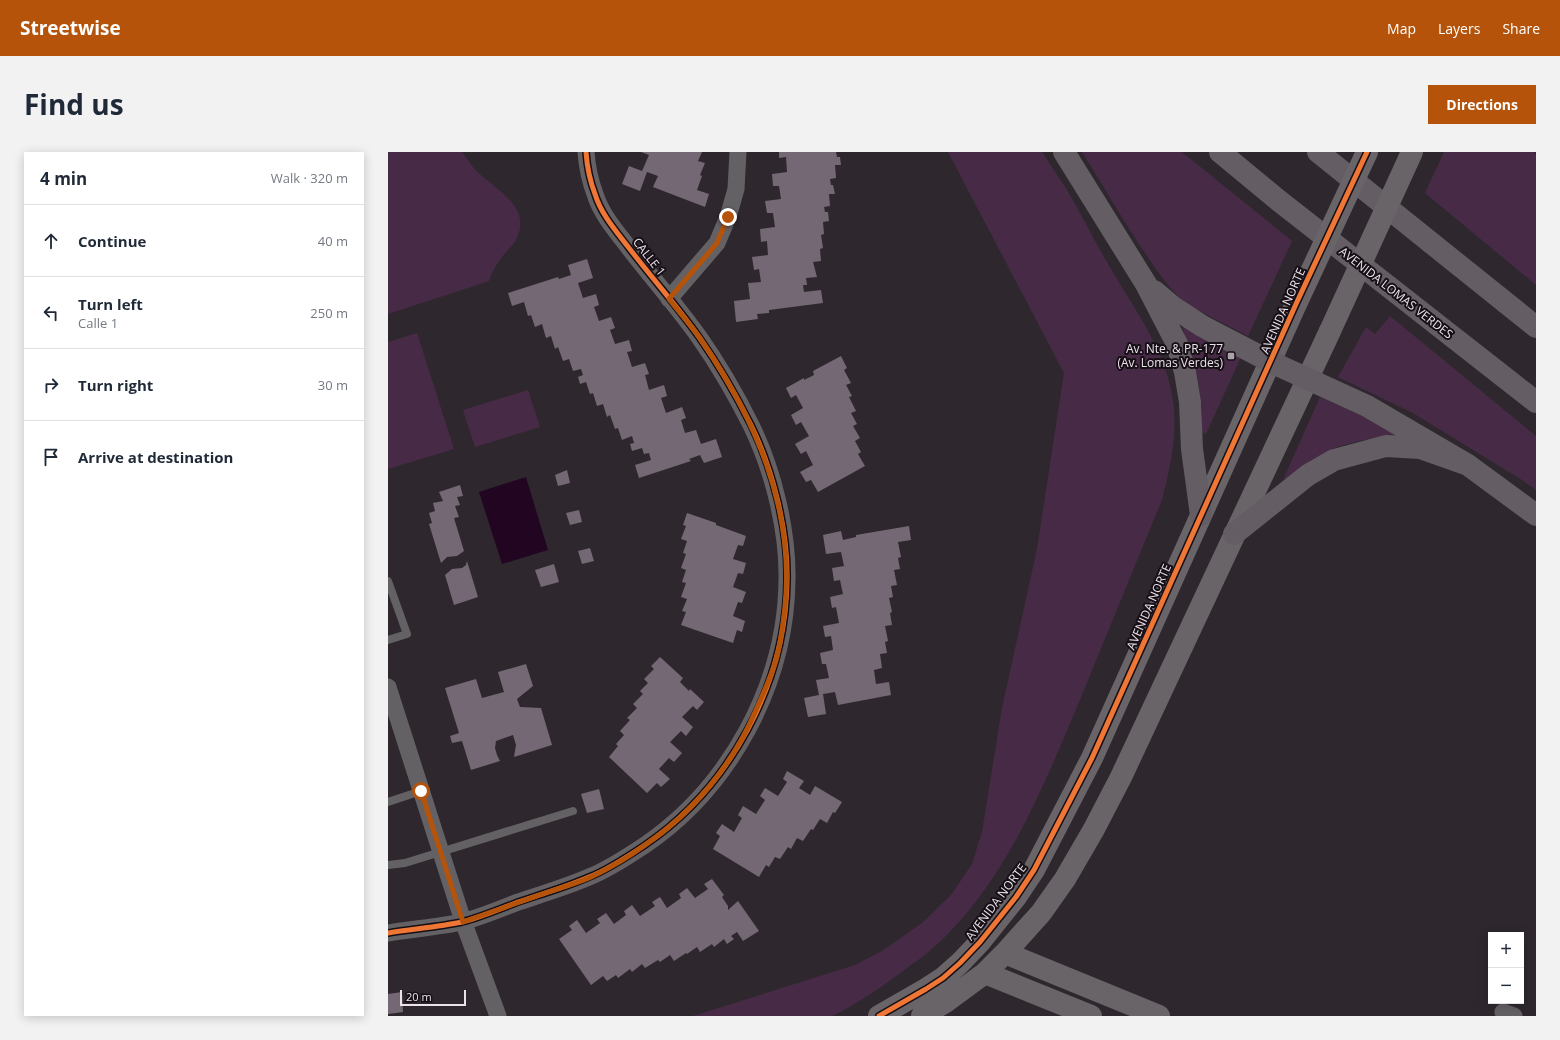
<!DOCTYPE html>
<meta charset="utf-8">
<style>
:root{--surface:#fff;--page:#f2f2f3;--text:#1f2937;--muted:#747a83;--line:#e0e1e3;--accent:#b45309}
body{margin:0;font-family:"Open Sans",sans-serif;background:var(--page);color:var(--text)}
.controls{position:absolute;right:12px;bottom:12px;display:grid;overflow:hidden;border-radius:0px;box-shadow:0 2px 10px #0003}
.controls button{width:36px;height:36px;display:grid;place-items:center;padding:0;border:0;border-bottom:1px solid var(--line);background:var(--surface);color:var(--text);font:20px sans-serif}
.scale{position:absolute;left:12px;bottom:10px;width:66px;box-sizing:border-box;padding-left:4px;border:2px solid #ece2eb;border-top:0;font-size:11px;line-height:14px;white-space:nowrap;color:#ece2eb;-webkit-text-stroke:3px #160f15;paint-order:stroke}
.stop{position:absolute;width:12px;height:12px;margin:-9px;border:3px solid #b45309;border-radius:50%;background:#fff}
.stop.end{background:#b45309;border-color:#fff;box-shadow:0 1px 4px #0008}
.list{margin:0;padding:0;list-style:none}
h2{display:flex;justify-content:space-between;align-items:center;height:52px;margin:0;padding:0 16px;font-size:17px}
h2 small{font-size:13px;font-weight:400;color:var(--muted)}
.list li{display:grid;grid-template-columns:26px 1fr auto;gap:12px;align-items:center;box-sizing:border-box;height:72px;padding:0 16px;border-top:1px solid var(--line)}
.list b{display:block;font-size:15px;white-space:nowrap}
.list p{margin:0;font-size:13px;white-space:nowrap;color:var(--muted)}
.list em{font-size:13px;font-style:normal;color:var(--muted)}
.icon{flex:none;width:22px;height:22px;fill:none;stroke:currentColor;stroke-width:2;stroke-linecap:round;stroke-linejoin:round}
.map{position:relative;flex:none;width:1148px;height:864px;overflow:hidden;border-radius:0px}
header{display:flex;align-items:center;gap:24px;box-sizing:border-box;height:56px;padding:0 20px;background:var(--accent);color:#fff}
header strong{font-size:19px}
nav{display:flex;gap:22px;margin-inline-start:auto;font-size:14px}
.intro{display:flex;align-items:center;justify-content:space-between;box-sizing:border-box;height:96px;padding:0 24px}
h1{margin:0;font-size:28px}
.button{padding:10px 18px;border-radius:0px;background:var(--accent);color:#fff;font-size:14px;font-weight:700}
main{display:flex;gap:24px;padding:0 24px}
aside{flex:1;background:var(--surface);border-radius:0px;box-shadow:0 2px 10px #0003}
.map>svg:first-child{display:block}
</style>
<header>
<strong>Streetwise</strong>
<nav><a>Map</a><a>Layers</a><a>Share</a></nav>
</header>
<div class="intro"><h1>Find us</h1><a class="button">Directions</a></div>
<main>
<aside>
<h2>4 min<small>Walk · 320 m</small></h2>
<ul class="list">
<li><svg class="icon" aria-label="ahead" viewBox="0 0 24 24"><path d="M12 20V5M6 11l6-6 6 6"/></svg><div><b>Continue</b></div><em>40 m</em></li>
<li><svg class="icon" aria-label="left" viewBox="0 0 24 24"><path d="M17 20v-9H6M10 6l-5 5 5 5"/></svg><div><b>Turn left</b><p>Calle 1</p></div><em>250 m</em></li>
<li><svg class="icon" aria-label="right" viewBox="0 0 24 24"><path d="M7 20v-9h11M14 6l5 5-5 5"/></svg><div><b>Turn right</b></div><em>30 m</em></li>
<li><svg class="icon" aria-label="arrive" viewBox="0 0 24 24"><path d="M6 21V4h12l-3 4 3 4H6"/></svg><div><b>Arrive at destination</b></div></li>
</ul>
</aside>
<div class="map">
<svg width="1148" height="864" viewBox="0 0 1148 864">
<rect width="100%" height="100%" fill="#2e282e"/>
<path fill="#472b46" d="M0,0h74c6,8 12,18 20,24 19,17 50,33 34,64 -4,6 -10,11 -14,17 -6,7 -10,15 -13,24l-101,33z
M560,0h94c8,13 17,25 25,38 14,24 27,50 41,74 25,43 58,86 65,137 5,34 -3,66 -11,99 -26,63 -52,126 -78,190 -38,90 -77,193 -152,259 -8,7 -17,13 -25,19 -24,18 -48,35 -75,48h-139l162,-51 27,-14 40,-28 29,-28 21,-31 10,-32 20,-124 35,-159 27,-176z
M694,0h100l110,89 -44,95 -60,-31c-17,-13 -29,-32 -41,-49 -23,-34 -43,-69 -65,-104z
M1056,0h90l2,3v130l-111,-92z
M1002,164l146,120v54l-14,-10 -109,-67 -75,-36 28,-50 9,7z
M794,174l59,31 -35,77 -4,-2v-25l-5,-32z
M29,181l37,116 -66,20v-127z
M140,238l12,37 -65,20 -12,-37z
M932,245l85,38 -46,6 -23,6 -51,32 -1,-1z"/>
<path fill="#210521" d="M138,325l22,73 -46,14 -23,-72z"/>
<path fill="#746874" d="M253,0h61l-4,9 7,2 -5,12 2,1 -5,14 12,4 -4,13 -52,-20 5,-11 -11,-4 -7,19 -18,-7 7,-18 13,5 7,-16z
M391,0h57l1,5h3l1,8h-6l1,13 -6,1 1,6h2l2,9h-6l1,12 -6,1 1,5h3l1,9 -6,1 1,12 -3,1 2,13 -3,1 1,12 -8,1 4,15 -11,1 1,7h-4l1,7 17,-2 2,13 -54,7v3l-12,1 1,5 -22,3 -2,-21 16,-2 -2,-16 13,-1 -2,-13 -5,1 -2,-13 16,-2 -1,-14 -6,1 -1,-13 15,-2 -2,-14h-6l-2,-12 16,-2 -2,-13h-6l-1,-12 15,-2 -1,-15 -7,1z
M199,107l6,19 -15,5 5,15 13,-4 3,11 -5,2 5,14 12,-4 4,11 -5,2 5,14 14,-4 3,11 -5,1 5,15 13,-4 4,11 -4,1 4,15 15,-5 3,11 -6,2 5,15 16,-6 4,11 -5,2 4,13 11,-3 5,14 15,-5 6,18 -18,6 -4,-8 -11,4 2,2 -52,17 -4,-13 16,-5 -2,-7 -5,1 -2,-6 -10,3 -2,-7 4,-1 -2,-7 -10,4 -4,-12 -3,1 -5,-14 -3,2 -4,-13 -6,2 -4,-13 -3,1 -4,-12 -6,2 -2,-7 5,-2 -2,-6 -8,2 -4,-12 -6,2 -5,-14 -3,2 -4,-13 -5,2 -4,-14 -7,3 -4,-12 -3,1 -4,-14 -12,4 -4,-13 50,-16 1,2 12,-4 -3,-10z
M453,204l6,12 -3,2 7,13 -5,2 6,11 -3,1 7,14 -5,2 6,11 -4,2 7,12 -5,3 6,11 -3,2 7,12 -47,26 -7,-12 -5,2 -6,-10 13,-7 -7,-14 -5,3 -6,-10 14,-8 -8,-14 -5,3 -5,-10 12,-7 -7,-13 -5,3 -5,-10 18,-10v2l10,-5 -1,-4z
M179,318l3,13 -12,3 -3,-11z
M72,333l3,11 -6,1 3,8 -5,1 4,11 -5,1 10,33 -7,5 -10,1 -6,6 -12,-39 3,-1 -3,-10 6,-2 -2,-8 10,-2 -4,-9z
M191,358l3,12 -12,3 -4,-12z
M299,361l29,10v2l30,11 -3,10 -5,-1 -5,14 13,4 -3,11 -5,-1 -5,14 13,5 -4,11 -4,-1 -5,14 12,5 -3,11 -5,-2 -4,13 -52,-18 5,-13 -4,-1 5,-12 -6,-2 5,-14 -4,-1 4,-12 -5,-2 5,-14 -3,-1 4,-12 -6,-2 5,-13 -3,-1z
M521,374l2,14 -13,2 3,15 -3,1 2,11 -6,1 3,15 -6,1 2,11 -4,1 3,14 -2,1 2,12 -7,1 3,15 -3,1 2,11 -7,1 2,14 -8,2 2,14 13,-2 2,13 -53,10 -3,-13 -12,2 3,20 -18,3 -4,-19 15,-3 -3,-15 13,-2 -3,-14h-4l-2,-11 13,-3 -2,-14 -6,1 -2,-11 16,-3 -3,-16 -4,1 -2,-11 13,-3 -3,-14 -6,1 -2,-13 12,-2 -3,-14 -15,2 -3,-19 18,-4 2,9 13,-3v-2z
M202,396l4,13 -12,3 -4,-13z
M79,409l11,36 -24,8 -9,-30 7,-6 10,-1 4,-3z
M166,412l5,18 -18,5 -6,-17z
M272,505l23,21 -3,4 9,9 1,-2 14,13 -7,8 -4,-4 -11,11 11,10 -7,9 -5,-5 -11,11 12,11 -8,9 -5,-4 -10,11 11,10 -9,8 -4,-4 -10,10 -38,-36 9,-11 -2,-2 8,-9 -4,-4 10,-11 -3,-2 10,-10 -4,-4 10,-10 -3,-3 8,-8 -4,-4 10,-10 -3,-3z
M138,512l7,22 -16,13 3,8 21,1 11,37 -38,12 2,-12 -3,-10 -17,6 -1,7 2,7 3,6 -29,9 -9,-29 -10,2 -2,-7 9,-3 -14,-45 31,-9 6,19 22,-6 -6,-20z
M399,619l17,10 -5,7 11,7 5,-9 27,16 -7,11 -2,-1 -6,11 -7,-4 -7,11 -2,-1 -8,12 -6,-3 -6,11 -3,-2 -8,12 -5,-2 -6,10 -3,-2 -7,12 -46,-28 7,-13 -4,-3 6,-9 12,8 8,-14 -4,-3 5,-9 13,8 9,-14 -5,-4 5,-8 13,8 9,-14 -4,-3z
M211,637l5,20 -17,4 -6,-19z
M324,727l12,16 -2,2 6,9v4l10,-9 21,30 -16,10 -6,-9 -6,4 3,3 -7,5 -3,-5 -10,8 -2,-3 -12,8 -3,-5 -10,7 -1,-1 -12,8 -4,-6 -10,7 -2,-2 -13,8 -3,-4 -10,8 -2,-3 -12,9 -2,-3 -9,6 -4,-5 -12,9 -32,-46 13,-9 -3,-4 8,-6 9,13 14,-10 -3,-4 9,-6 8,11 12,-9 -2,-4 8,-6 8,11 15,-10 -3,-4 8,-5 7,11 14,-10 -2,-4 8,-6 8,10 13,-9 -4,-5z
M14,840l1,20 -15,2v-20z"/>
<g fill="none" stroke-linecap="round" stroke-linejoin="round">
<path stroke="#646164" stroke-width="8" d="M0,429l19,53 -19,6
M0,650l33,-11
M0,713l17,-2 168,-52"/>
<path stroke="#646164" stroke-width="17" d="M281,147l48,-56 11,-26 8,-28 2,-37
M0,535l75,234 35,95
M0,781c24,-4 50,-6 74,-11 19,-5 38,-13 56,-20 24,-8 48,-15 71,-25 16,-6 41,-22 56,-32 85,-58 141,-161 142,-265 1,-50 -14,-110 -36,-155 -15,-30 -33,-61 -52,-88 -22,-31 -47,-59 -70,-89 -13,-17 -28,-34 -34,-54 -5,-13 -8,-28 -9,-42
M1115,860l11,4"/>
<path stroke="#686467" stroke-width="22" d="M617,801l154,63
M597,821l106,43
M491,864l47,-27 17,-11 17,-15 20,-21 36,-45 18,-27 58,-112 204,-454
M534,864l25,-15 38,-28 20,-20 36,-40 24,-34 29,-50 27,-52 209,-446"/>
<path stroke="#645e64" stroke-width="22" d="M676,0l82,132 31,60 8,28 5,30 2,47 9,66
M832,0l58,48 258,202
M930,0l218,175
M766,139l19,16 29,19 69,36 96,44 101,59
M846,382l74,-59 26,-15 52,-14 34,2 48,17 68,50"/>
<path stroke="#686467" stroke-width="22" d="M908,152l71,-152
M942,179l82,-179"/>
<defs>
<path id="cycleway" d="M0,781c24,-4 50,-6 74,-11 19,-5 38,-13 56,-20 24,-8 48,-15 71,-25 16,-6 41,-22 56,-32 85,-58 141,-161 142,-265 1,-50 -14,-110 -36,-155 -15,-30 -33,-61 -52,-88 -22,-31 -47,-59 -70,-89 -13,-17 -28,-34 -34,-54 -5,-13 -8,-28 -9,-42
M491,864l47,-27 17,-11 17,-15 20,-21 36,-45 18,-27 58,-112 204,-454 71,-152"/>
</defs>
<use href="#cycleway" stroke="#160f15" stroke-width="8"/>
<use href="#cycleway" stroke="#f07635" stroke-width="5"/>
</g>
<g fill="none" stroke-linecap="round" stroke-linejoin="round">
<path stroke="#b45309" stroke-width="5" d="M33,639l42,131c28,-10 57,-20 85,-30 15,-5 30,-9 43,-15 17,-8 39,-21 54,-32 49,-33 88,-81 111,-135 7,-16 15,-33 20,-50 5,-17 7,-35 9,-53 10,-99 -30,-189 -85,-269 -10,-14 -21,-26 -31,-39l48,-56 11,-26"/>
</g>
<rect fill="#aaa1a9" stroke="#160f15" stroke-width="1.5" x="839" y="200" width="8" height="8" rx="2"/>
<g text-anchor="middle" stroke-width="4" stroke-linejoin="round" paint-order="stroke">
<g font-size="12" fill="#ece2eb" stroke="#160f15">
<text transform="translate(261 105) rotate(52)" y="4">CALLE 1</text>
<text transform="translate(1008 141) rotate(38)" y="4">AVENIDA LOMAS VERDES</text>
<text transform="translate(895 159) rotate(-66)" y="4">AVENIDA NORTE</text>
<text transform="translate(761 455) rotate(-66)" y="4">AVENIDA NORTE</text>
<text transform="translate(608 750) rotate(-53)" y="4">AVENIDA NORTE</text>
</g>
<g font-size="12" fill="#ece2eb" stroke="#160f15" text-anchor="end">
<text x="835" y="201">Av. Nte. &amp; PR-177<tspan x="835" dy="14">(Av. Lomas Verdes)</tspan></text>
</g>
</g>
</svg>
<div class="controls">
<button>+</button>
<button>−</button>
</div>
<div class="scale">20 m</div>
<div class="stop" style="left:33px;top:639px"></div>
<div class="stop end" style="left:340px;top:65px"></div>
</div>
</main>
